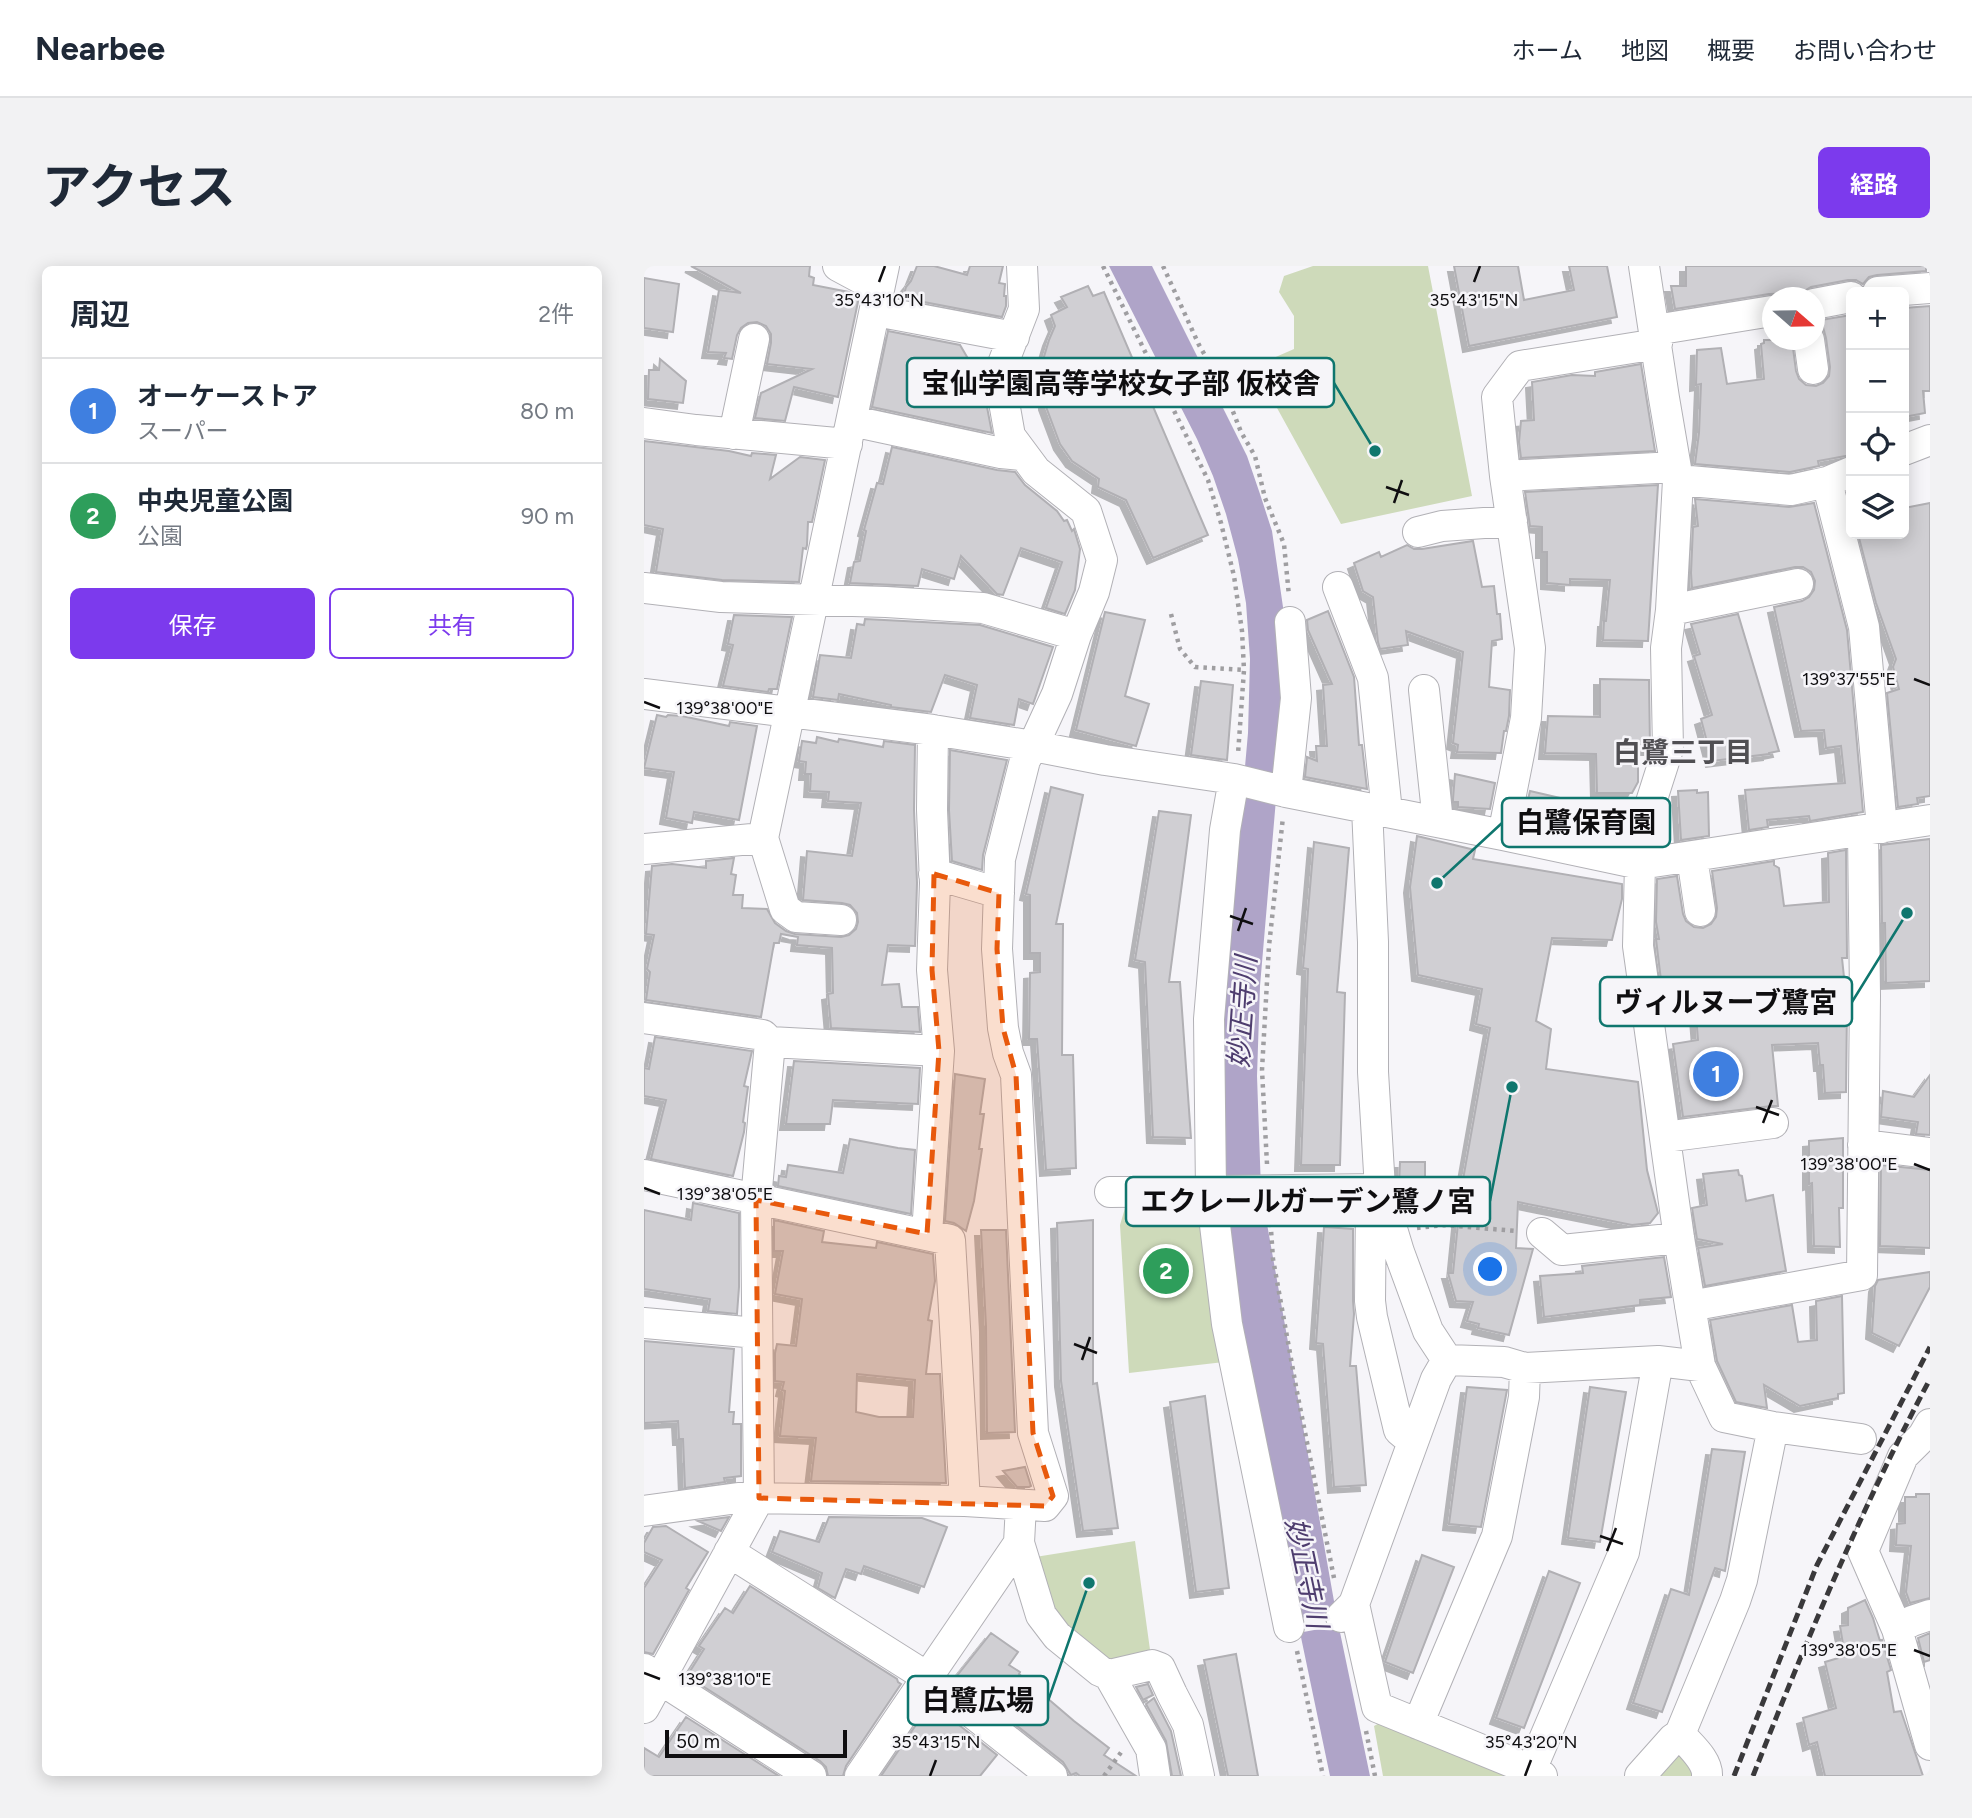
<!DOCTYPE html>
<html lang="ja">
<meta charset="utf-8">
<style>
:root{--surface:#fff;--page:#f2f2f3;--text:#1f2937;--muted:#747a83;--line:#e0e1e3;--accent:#7c3aed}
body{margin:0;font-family:Figtree,"Noto Sans JP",sans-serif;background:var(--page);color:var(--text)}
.controls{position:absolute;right:21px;top:21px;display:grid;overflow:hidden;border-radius:10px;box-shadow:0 4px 18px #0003}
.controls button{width:63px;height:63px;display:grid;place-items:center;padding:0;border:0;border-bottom:2px solid var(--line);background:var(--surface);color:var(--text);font:35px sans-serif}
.compass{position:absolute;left:1118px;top:21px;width:63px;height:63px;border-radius:50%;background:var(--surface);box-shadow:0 4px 18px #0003;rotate:110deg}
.scale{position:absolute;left:21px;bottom:18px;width:182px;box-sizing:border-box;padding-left:7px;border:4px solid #0f0e10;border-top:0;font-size:19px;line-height:24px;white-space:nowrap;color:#0f0e10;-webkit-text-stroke:5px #f6f5f9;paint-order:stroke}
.you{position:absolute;left:847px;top:1004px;width:24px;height:24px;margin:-18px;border:5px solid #fff;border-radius:50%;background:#1a73e8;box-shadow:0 0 0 10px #1a73e833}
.badge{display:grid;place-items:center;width:46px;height:46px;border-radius:50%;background:var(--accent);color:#fff;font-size:23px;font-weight:700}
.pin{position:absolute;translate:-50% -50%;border:4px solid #fff;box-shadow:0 2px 7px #0006}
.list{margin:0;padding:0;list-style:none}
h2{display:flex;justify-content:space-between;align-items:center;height:91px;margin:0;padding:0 28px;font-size:30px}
h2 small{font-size:23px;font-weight:400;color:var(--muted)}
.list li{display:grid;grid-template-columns:46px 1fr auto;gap:21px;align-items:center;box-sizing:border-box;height:105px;padding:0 28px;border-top:2px solid var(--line)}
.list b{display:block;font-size:26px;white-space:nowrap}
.list p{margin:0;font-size:23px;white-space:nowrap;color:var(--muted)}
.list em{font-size:23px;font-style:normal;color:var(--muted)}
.actions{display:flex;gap:14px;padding:21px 28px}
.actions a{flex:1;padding:16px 0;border:2px solid var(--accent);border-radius:10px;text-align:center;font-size:24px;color:var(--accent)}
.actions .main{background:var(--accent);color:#fff}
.icon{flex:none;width:38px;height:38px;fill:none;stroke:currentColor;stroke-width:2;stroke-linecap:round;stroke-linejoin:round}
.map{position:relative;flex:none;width:1286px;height:1510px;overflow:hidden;border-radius:10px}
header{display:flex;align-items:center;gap:42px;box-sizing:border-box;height:98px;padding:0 35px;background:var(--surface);border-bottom:2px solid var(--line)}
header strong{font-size:33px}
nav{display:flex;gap:38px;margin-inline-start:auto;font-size:24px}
.intro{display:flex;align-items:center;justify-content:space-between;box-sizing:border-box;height:168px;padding:0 42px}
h1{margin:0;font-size:49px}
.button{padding:18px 32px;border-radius:10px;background:var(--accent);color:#fff;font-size:24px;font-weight:700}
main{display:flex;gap:42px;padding:0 42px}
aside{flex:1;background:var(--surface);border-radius:10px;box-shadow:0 4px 18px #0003}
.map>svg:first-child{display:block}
</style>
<header>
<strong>Nearbee</strong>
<nav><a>ホーム</a><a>地図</a><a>概要</a><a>お問い合わせ</a></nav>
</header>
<div class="intro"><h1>アクセス</h1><a class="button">経路</a></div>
<main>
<aside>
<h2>周辺<small>2件</small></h2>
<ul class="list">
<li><span class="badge" style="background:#3f7fe0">1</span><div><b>オーケーストア</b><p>スーパー</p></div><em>80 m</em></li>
<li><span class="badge" style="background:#2e9e5b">2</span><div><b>中央児童公園</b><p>公園</p></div><em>90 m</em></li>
</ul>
<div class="actions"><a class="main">保存</a><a>共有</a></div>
</aside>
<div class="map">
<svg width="1286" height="1510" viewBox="0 0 1286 1510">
<defs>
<filter id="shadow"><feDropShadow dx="-6" dy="6" stdDeviation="0" flood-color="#0004"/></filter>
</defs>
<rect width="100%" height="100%" fill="#f6f5f9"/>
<path fill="#cedaba" d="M669,0h115l44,230 -131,28 -81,-147 4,-15 30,-13v-33l-15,-24 5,-16z
M494,937l58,7 6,10 22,142 -95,11 -9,-148 5,-17z
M491,1275l16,116 -41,11 -55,-45 -26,-65z
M741,1454l136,56h-138l-9,-50z
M1032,1485h9l8,25h-41z"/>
<path fill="#afa4c8" d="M465,0h43l95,190 13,38 12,37 12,83 4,45 -28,327 -3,90 4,114 76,428 33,158h-40l-84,-402 -22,-154 -5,-161 29,-326 2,-74 -4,-56 -8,-44 -12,-45 -13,-38 -16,-37z"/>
<path fill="#f6f5f9" d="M694,1345l3,14 -43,8 -2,-14z"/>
<path fill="#d0cfd3" stroke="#b1b0b4" stroke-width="2" fill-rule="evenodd" filter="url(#shadow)" d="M47,0h119l-1,10 5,2 -1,7 36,7 10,5 -21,100 -44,-10 -9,34 -30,-3 6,-25 51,-24 -45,-5 4,-21v-9l-5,-8 -9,-4 -9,1 -7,5 -4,7 -5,24 -8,-1 2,-5 -18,-1 11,-62 22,3z
M273,0h17l33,9 3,-9h33l-4,17 6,1 -1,12h2v10l-4,11 -99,-19 3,-11 5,-6z
M810,0h64l6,34 50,-10 -5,-24h38l10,51 -148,29z
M1042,0h240v5l-49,4 -8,2 -6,7 -7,-4h-8l-37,7 -10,6 -32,1 -94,15 -4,-23h15z
M0,12l35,6 -6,48 -29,-4z
M444,20l5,10 11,-4 104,243 -55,23 -27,-58 -28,-13 1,-8 -27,-18 -12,-17 -15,-40 -2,-44 6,-20 6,-14 -4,-11 16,-8 -6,-10z
M1286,40v85h-7l2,22 -21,4v-109z
M1207,49v140l-33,6 1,5 -29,6 -95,-8 4,-31 2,-49 -5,1 1,-35 24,-2 6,36 37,-5 -3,-35 3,-1v-3h28l4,31 3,8 7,6 10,1 7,-3 6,-7 1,-9 -4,-29 -5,-18z
M244,65l72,14 23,39 3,18 -2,5h3l5,26 -120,-26z
M16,93l26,22 -3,22 -35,-4 1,-29h10z
M997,98l14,87 -134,7 -2,-16 2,-21 13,-1 -2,-38 40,-7 23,1v-4z
M0,175l85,10 22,5 1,-3 24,2 -6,24 30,-22 25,3 -13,62h-4l-1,23 -1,4 -3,-1 -4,34 -77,-2 -66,-8 7,-43 -19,-4z
M248,181l105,23 18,2 10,13 32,26 7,10 3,-1 5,11 2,-2 6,20 -5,41 -10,24 -19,-6 16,-46 -41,-14 -18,47 -6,-1 -36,-38 -7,23 -32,-10 -4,17 -68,-3 4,-21 6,-1 6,-30 -2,-1 13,-47 6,1z
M1014,219l-10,156 -45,-1 1,-19h2l4,-41 -40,-1v6l-23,-2v-31h-5v-25l-12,-1 -5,-34z
M1051,233l94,8 25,-4 33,127 16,182 -53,9 -1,-5 -42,4 1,7 -19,3 -4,-40 100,-7 -4,-37 -15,2 -2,-18 -23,1 -27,-124 28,-6 7,-4 5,-7 1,-9 -4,-9 -8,-5h-8l-103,21 -1,-15 2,-46 5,-1z
M1286,237v293l-13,2 1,6 -20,3 -11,-114 12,-4 -6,-22 3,-8 -20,-56 -18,-69h46v-26z
M829,275l9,46 12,-1 3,28h3l2,25 -10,2 -3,46 21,3 -1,26 -3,15h-2l-3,22 -44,-1 1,-7 -5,-2 10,-91 -57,-21 2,14 -28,4 -2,-7 -5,-45 -10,-6 -9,-28 25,-11 2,5 26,-12 7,4h8z
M684,345l26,66 5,68h3l5,44 -62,-12 2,-20 10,4 -1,-15h11l-4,-61 9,-1 -24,-54 -1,-10z
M461,346l40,8 -20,76 24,8 -13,42 -60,-16z
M1094,348l41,137 -10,2v1l-57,7 -11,-42 11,-4 -18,-59 6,-2 -9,-30z
M90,349l58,2 -15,72h-8l-1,3 -45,-6 10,-41 -5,-1z
M221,353l115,6 73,22 -20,57 -14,-5 -5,26 -44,-7 7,-33 -32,-10 -14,37 -40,-5v-2l-52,-11 -1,6 -25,-3 7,-42 31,3 6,-34 7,1z
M956,413l49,1 1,67v2h-12v33l-6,11h-35l-1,-39 -51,-1 3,-37 52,1z
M557,415l32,4 -6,75 -36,-5z
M13,449l9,2 2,-2 14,1 47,10 1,-4 27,4 -18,94 -45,-8 -2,11 -26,-5 8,-46 -30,-4z
M173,471l21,5 1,-3 44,8 1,-6 31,4 -1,65 3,73 -2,63 -27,-1 -6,40 17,-1 3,23h16l2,25 -89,-4 -3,-34 5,-1 -1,-45 -35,-3 1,-8 -17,-3 -2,9h-5l-13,74 -115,-17 4,-28 -3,-3 7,-34 -8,-1 6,-68 20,-2 34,4v-7l28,-3 -3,16 5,1 -3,20h10l-1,13 25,1 8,14 11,8 9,3 46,3 8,-2 7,-6 2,-7 -1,-9 -7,-8 -8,-2 -39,-3 4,-49 45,5 9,-53 -33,-2 1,-9 -19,-1 1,-17h-6l1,-12 -7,-1 3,-20 14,2z
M306,484l57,10 -24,95 -1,15 -30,-9 -3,-51z
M811,508l40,9 -5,26 -32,-2v-5h-5v-3z
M407,521l32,8 -27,129h7l-1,131h11l3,113 -30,2 -9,-131h-8l1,-66 10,-1v-19h-10v-58l-4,-1z
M1053,524v3l11,-1 1,44 -28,4 -3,-49z
M886,525l39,9 -7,30 -39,-9z
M515,545l32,4 -22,167h11l11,156 -38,-1 -8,-175 -10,-2z
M773,570l58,14 -2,9 149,25v15l-10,41 -60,-2 -16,83 15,8 -5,40 92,13 9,88 11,43 -8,10 -18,2 -114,-23 -2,46 17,1 -24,86 -31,-7 1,-4 -12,-3 6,-19 -17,-1 -8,-28h5l6,-60h-12l1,-23 13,1 29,-163 -14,-4 6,-35 -64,-14 -8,-88z
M1286,573v142l-44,2 -1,-60h-3l-1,-78z
M670,576l35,6 -12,144 8,1 -5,172h-39l7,-196 -5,-1z
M1202,584l1,108h-5l5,48 -1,86 -21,1 -2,-28h-3l-2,-22 -46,2 6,61h-7l-88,11 -10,-73 25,-4 -3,-38 -31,3 -8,-66h3l-3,-17 1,-43 20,-3 6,38 3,7 8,6 9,1 8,-4 5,-7 1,-9 -5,-37 62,-10v4l5,3 5,38 45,-4 -1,-49z
M11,771l97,14 -8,35 4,1 -5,35 2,1 -1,9 -11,44 -82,-17 15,-59 -22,-4v-28l5,1z
M150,795l126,7 -2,36 -85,-4 -3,24h-44z
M311,808l30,5 -5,35h4l-5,35h3l-8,52 -8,30 -12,-8 -9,-2z
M1286,809v60l-14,-1 2,-12 -37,-5 2,-26 31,6z
M1199,872v70h-4l1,39 -26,-1 -2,-63 -3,1v-43z
M206,873l48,9 17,2 -4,64 -133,-28 1,-10 7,1 2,-12 55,8z
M756,896h25v23h-26z
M1237,899l49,5v78l-50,-2z
M1094,904l1,5 3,1 4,25 27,-6 13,76 -81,15 -7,-38 25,-4 -26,-5 -5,-31 15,-3 -4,-31z
M49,937l46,10v74l-2,27 -29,-3 2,-12 -66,-10v-79l47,10z
M130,954l50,11 -2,11 54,6 1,-6 56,12 2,27 -7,39 4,1 -6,53h14l6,109 -135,-2 5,-43 -36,-2 5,-45 -3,-1 2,-8 -9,-1v-28l2,-9 19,2 6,-47 -27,-5 8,-43h-9zM213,1108l58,6 -2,37h-34l-23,-5z
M449,954v164l4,-1 21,145 -35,3 -22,-150 -4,-158z
M680,961l29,2v72l1,13 -4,52h6l10,119 -32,2 -11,-143 -7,-1z
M337,964h25l9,202 -28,1 -1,-107z
M1020,991l7,40 -31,3v5l-96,12 -4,-41 43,-3 -1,-7z
M1286,1006v15l-31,59 -27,-13 3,-47 3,-6z
M1198,1030l2,97 -6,1v4l-38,8 -36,-21 3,23 -31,-6 -19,-41 -7,-41 82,-15 6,37 19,-2 -1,-39z
M0,1075l90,8 -5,63h5l-1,12h8v52l-17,2 1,4 -40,6 -2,-49h-4l-1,-18 -34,2z
M823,1121l40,3 -26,137 -32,-3z
M946,1121l36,5 -26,150 -32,-4z
M561,1130l24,192 -33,4 -26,-190z
M1068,1183l33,3 -20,119 -10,-3 -53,144 -29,-9 38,-114 18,6z
M381,1201l6,19 -2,1h-12l-14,-16z
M1272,1228h14v104l-20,5 -4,-11 5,-46 -15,-1 1,-21 8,-1v-26h11z
M85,1251l-8,14 -23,-10z
M185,1251l93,1 25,9 -23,60 -60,-21 -3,8 -15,-5 -11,29 -17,-10 4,-15 -50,-21 8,-21 39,11z
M22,1260l42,26 -22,36 3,2 -36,64 -9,-2v-64l18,-28 -18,-8v-9l9,-16z
M778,1289l32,12 -41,106 -28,-11z
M905,1305l31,12 -56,145 -28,-10z
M106,1320l147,93 1,3 3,2 -55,82 -3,10h-15l-2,-9 -6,-6 -133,-85 17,-27 -5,-3 26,-38 8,5z
M1221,1334l8,18 7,23 2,-1 9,30 -4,2 7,40 7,-1 22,65h-98l-8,-34 -8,3 -6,-27 33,-10 -11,-46 20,-6 -5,-30 8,-1v-17z
M347,1367l27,19 -9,13 11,7 -1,2 55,47 35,27 -5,7 32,21h-56l-4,-3 -5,2 -8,-13 -51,-40 8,-10 -32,-30 -10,13 -22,-18z
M1286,1367v27l-6,2 -6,-24z
M592,1388l22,122h-30l-24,-116z
M504,1418l5,11 -10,5 -7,-13z
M510,1432l17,33 10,45h-9l-6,-35 -20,-37z
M287,1437l66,52 -17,21h-99z
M42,1451l93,59h-135v-28l15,9z"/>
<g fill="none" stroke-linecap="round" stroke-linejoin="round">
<defs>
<path id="minor" d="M194,0l41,22
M1000,0l20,132 14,82 -7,130 -5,38 2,101 -31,97 3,18 -2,82 41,292 21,128 24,51 49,10 88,12
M1234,26l52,-4
M1170,38l37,-7
M232,45l138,26
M1011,64l117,-19
M1165,74l4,29
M208,155l149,32 21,2
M0,157l52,7 151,14
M90,168l20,-95
M1260,184l26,-10
M861,210l170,-9
M1034,214l113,10 36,-8 24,-10
M1183,216l37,145 18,201
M774,266l24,-6 70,-5
M694,321l35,91 14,134
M0,322l77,9 165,5 97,6 93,27
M1027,344l127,-26
M780,424l14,132
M0,428l289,36 100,16 72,14 129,19 52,13 217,43 137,29 290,-44
M590,513l-9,51 -16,189 2,173 16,132 62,303
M642,526l10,-94 -6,-76
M723,542l6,134v130l7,117 19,63 29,79 19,29 57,2 21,6 133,-7 42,5
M859,569l23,-117 4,-70 -25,-172 -8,-79 23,-31 137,-22
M119,572l22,71 11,8 45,3
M0,583l119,-11 121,-572
M1048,591l8,54
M290,608l65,19
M0,752l119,17 7,7 -14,158 3,298 -115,210
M126,776l169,9
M1021,871l108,-14
M1219,879l67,8
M0,909l306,65 15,261
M466,926l270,-3
M734,927l-7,12 -1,96 2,16 27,113 13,11
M898,967l20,17 117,-12
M283,968l12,-183 -7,-81 3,-87 -3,-73 1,-80
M1046,1040l172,-31 3,-279 -2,-164
M0,1057l113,10
M1286,1158l-7,12 -20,20 -40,95 34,78 33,116
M377,1239l-2,38 22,72 16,21 43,35 9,4 42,74 4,27
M0,1245l94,-13 227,3 80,5 8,-10 -20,-63 -17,-358 -8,-22 -5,-25 -6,-79 3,-90 25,-99 8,-14 24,-52 19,-59 18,-43 8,-32 -16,-49 -50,-40 -26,-35 -11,-62 25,-65 -2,-43
M85,1286l198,125 125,99
M710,1338l23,103 154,63 11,6
M697,1351l13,-13 82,-225 11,-19
M1253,1363l15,-8 18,-6
M0,1403l167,107
M465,1409l43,-10 8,3 12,26 16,31 11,51
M774,1458l79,-188 27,-139 1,-29
M1036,1468c10,12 28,26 27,42
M887,1504l93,-218 34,-191
M216,1510l159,-233
M996,1510l33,-37 7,-5 55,-133 7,-21 31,-153"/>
</defs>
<use href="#minor" stroke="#b2b1b6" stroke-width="32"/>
<path stroke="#9f9ea1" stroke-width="4.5" stroke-dasharray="3.5 5" stroke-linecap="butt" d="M459,0l105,214 13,43 13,53 8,55 2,39 -6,84
M519,0l36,79 24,41 18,46 14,24 10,42 19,46 5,52
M527,348l9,35 15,18 49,3
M623,898l-5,-94 7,-124 14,-129
M626,949l3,44 24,133 37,186
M773,962l27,-3 72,6
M653,1385l26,125
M722,1465l9,45
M460,1510l18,-25"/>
<use href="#minor" stroke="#fff" stroke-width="30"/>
<path stroke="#3a393b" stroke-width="5" stroke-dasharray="10 5" stroke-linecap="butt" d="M1090,1510l83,-211 113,-218
M1109,1510c53,-135 109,-269 177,-397"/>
</g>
<path fill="#e8590c" fill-opacity="0.2" stroke="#e8590c" stroke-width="5" stroke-dasharray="14 9" stroke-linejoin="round" d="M290,608l65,19 -2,56 6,79 13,47 17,358 20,63 -8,10 -286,-8 -3,-298 171,34 12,-183 -7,-81z"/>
<path fill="none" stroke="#0f0e10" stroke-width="2.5" d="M235,16l6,-16M830,16l6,-16M742,221l23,8M750,237l8,-23M1270,413l16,6M0,436l16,6M586,650l23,8M594,665l8,-23M1112,841l23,8M1119,857l9,-23M1270,898l16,6M0,922l16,6M430,1078l23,9M438,1094l8,-23M956,1270l23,8M963,1285l9,-23M1270,1384l16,6M0,1407l16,6M286,1510l6,-16M881,1510l6,-16"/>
<g text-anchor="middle" stroke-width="5" stroke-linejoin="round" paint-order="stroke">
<g font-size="28" font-weight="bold" fill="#504f53" stroke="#f6f5f9">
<text x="1039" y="496">白鷺三丁目</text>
</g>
<g font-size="28" font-style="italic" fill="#4e3d6e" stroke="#f6f5f9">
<text transform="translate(598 746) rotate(-86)" y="10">妙正寺川</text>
<text transform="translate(663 1307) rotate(78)" y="10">妙正寺川</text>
</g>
</g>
<g font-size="18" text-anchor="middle" fill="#0f0e10" stroke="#f6f5f9" stroke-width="5" stroke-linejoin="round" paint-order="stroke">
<text x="235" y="40">35°43'10"N</text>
<text x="830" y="40">35°43'15"N</text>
<text x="1205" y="419">139°37'55"E</text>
<text x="81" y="448">139°38'00"E</text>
<text x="1205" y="904">139°38'00"E</text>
<text x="81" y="934">139°38'05"E</text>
<text x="1205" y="1390">139°38'05"E</text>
<text x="81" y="1419">139°38'10"E</text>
<text x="292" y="1482">35°43'15"N</text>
<text x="887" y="1482">35°43'20"N</text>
</g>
<path fill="none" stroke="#0f766e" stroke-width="2.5" d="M731 185L690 117M793 617L858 557M1263 647L1208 736M868 821L846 935M445 1317L404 1435"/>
<g fill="#0f766e" stroke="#f6f5f9" stroke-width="2.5">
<circle cx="731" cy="185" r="7"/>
<circle cx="793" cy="617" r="7"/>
<circle cx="1263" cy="647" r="7"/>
<circle cx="868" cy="821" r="7"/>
<circle cx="445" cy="1317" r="7"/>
</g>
<g fill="#f6f5f9" stroke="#0f766e" stroke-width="2.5">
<rect x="263" y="92" width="427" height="49" rx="7"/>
<rect x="858" y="532" width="168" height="49" rx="7"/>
<rect x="956" y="711" width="252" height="49" rx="7"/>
<rect x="482" y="911" width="364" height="49" rx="7"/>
<rect x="264" y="1410" width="140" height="49" rx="7"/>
</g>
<g font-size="28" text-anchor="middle" font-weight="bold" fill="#0f0e10">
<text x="477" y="127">宝仙学園高等学校女子部 仮校舎</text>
<text x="942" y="566">白鷺保育園</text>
<text x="1082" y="746">ヴィルヌーブ鷺宮</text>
<text x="664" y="945">エクレールガーデン鷺ノ宮</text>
<text x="334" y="1444">白鷺広場</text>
</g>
</svg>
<div class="controls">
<button>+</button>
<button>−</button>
<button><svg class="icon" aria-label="locate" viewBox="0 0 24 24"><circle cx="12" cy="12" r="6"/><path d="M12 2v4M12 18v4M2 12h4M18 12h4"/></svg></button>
<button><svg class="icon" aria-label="layers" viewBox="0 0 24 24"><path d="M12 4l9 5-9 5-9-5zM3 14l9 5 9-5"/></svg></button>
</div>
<svg class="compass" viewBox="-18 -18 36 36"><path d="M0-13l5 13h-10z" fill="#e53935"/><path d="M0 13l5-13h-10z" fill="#747a83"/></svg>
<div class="scale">50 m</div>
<div class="you"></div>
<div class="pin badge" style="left:1072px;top:808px;background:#3f7fe0">1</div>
<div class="pin badge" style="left:522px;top:1005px;background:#2e9e5b">2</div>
</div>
</main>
